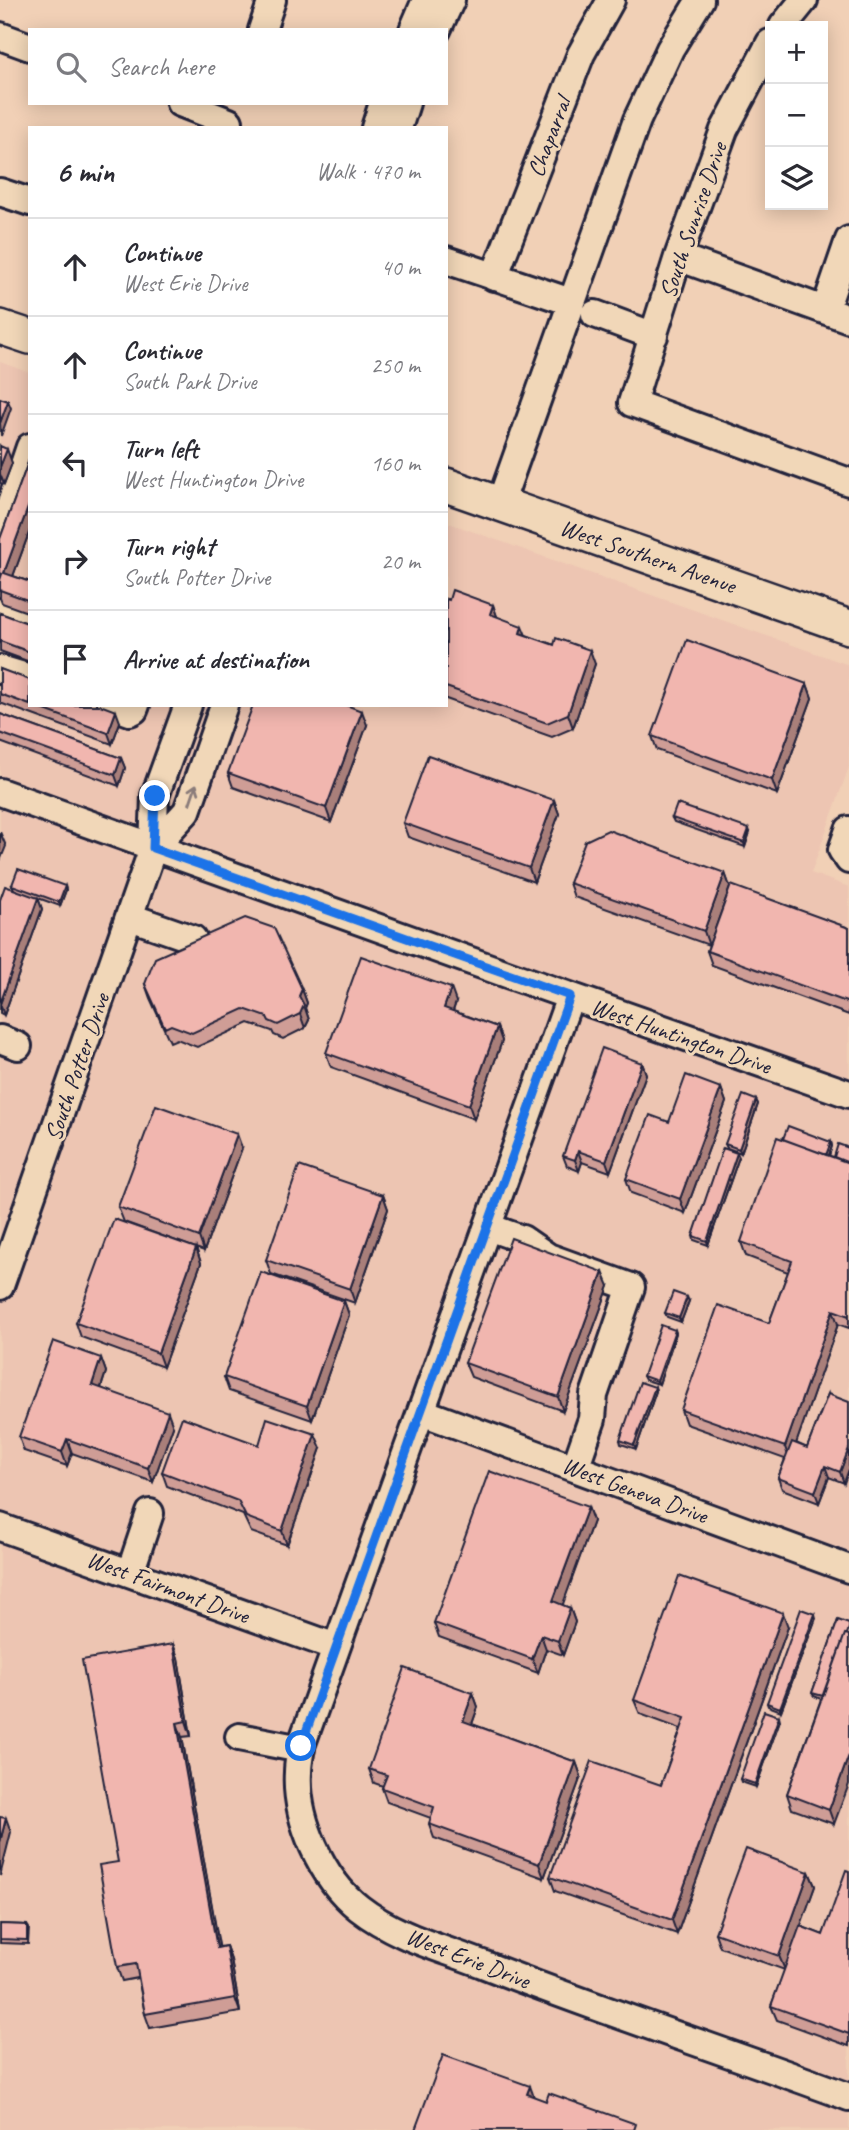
<!DOCTYPE html>
<meta charset="utf-8">
<style>
:root{--surface:#fff;--page:#f7f7f7;--text:#2b2b33;--muted:#7c7c81;--line:#e1e1e2}
body{margin:0;font-family:Caveat,sans-serif;background:var(--page);color:var(--text)}
.controls{position:absolute;right:21px;top:21px;display:grid;overflow:hidden;border-radius:0px;box-shadow:0 4px 18px #0003}
.controls button{width:63px;height:63px;display:grid;place-items:center;padding:0;border:0;border-bottom:2px solid var(--line);background:var(--surface);color:var(--text);font:35px sans-serif}
.stop{position:absolute;width:21px;height:21px;margin:-16px;border:5px solid #1a73e8;border-radius:50%;background:#fff}
.stop.end{background:#1a73e8;border-color:#fff;box-shadow:0 2px 7px #0008}
.list{margin:0;padding:0;list-style:none}
h2{display:flex;justify-content:space-between;align-items:center;height:91px;margin:0;padding:0 28px;font-size:30px}
h2 small{font-size:23px;font-weight:400;color:var(--muted)}
.list li{display:grid;grid-template-columns:46px 1fr auto;gap:21px;align-items:center;box-sizing:border-box;height:98px;padding:0 28px;border-top:2px solid var(--line)}
.list b{display:block;font-size:26px;white-space:nowrap}
.list p{margin:0;font-size:23px;white-space:nowrap;color:var(--muted)}
.list em{font-size:23px;font-style:normal;color:var(--muted)}
.icon{flex:none;width:38px;height:38px;fill:none;stroke:currentColor;stroke-width:2;stroke-linecap:round;stroke-linejoin:round}
.map{position:relative;flex:none;width:849px;height:2130px;overflow:hidden}
.search{position:absolute;background:var(--surface);box-shadow:0 4px 18px #0003;left:28px;top:28px;width:420px;height:77px;display:flex;align-items:center;gap:18px;box-sizing:border-box;padding:0 24px;border-radius:0px;color:var(--muted);font-size:26px}
.panel{position:absolute;background:var(--surface);box-shadow:0 4px 18px #0003;left:28px;top:126px;width:420px;height:581px;border-radius:0px}
.map>svg:first-child{display:block}
</style>
<div class="map">
<svg width="849" height="2130" viewBox="0 0 849 2130">
<rect width="100%" height="100%" fill="#f1d0b6"/>
<filter id="ink" filterUnits="userSpaceOnUse"><feTurbulence type="fractalNoise" baseFrequency=".0143" numOctaves="2"/><feDisplacementMap in="SourceGraphic" scale="14" xChannelSelector="R" yChannelSelector="G"/><feConvolveMatrix kernelMatrix="1 2 1 2 8 2 1 2 1" color-interpolation-filters="sRGB"/></filter>
<g filter="url(#ink)">
<path fill="#edc5b2" d="M0,362l30,11v332h416v-183l403,143v102l-38,106 38,14v1243h-849z"/>
<g fill="none" stroke-linecap="round" stroke-linejoin="round">
<defs>
<path id="minor" d="M783,26l21,-26
M262,30l10,-30
M413,30l13,-30
M437,30l14,-30
M0,36l30,11
M770,43l-46,87 -46,127 -46,146 217,79
M180,103l49,19
M375,128l8,-25
M398,128l8,-25
M0,192l30,10
M678,257l171,62
M446,260l113,38
M494,277l87,-223 30,-54
M825,310l24,-70
M595,314l59,22
M500,504l137,-384 33,-71 30,-49
M0,535l30,-88
M0,612l30,10
M0,669l30,9
M111,705l19,7 4,-2 2,-5
M0,792l507,182 342,120
M849,830l-7,20 7,10
M153,848l34,-37 37,-106
M130,917l63,22
M570,997l-269,749c-1,9 -3,17 -3,26 -3,47 24,107 61,136 37,29 83,40 126,57 120,47 243,87 364,132
M0,1039l18,7
M488,1227l34,12 26,18 83,30 -37,108 -2,24 -17,49
M0,1286l153,-438 2,-52 33,-91
M422,1412l427,157
M0,1527l336,120
M130,1573l20,-60
M239,1737l62,12"/>
<path id="major" d="M0,327l30,10
M446,485l403,142"/>
</defs>
<use href="#minor" stroke="#22223b" stroke-width="32"/>
<use href="#major" stroke="#22223b" stroke-width="38"/>
<use href="#minor" stroke="#f1d7b8" stroke-width="26"/>
<use href="#major" stroke="#f1d7b8" stroke-width="33"/>
</g>
<path fill="#cf9d96" stroke="#22223b" stroke-width="2" d="M0,446l12,17 -8,21 -4,-1z
M30,457v73l-17,46 17,6v31l-28,-10 -2,-5v-59z
M446,599l47,6 4,12 29,18 28,10 41,19 -22,64 -21,9 -106,-38z
M0,613l30,11v38l-30,-11z
M0,669l120,53 -8,22 -112,-41z
M807,684l5,14 -35,96 -120,-44 -5,-14z
M0,714l121,44 4,10 -6,18 -119,-44z
M367,725l-36,97 -98,-35 -5,-14z
M554,800l5,14 -25,68 -126,-45 -5,-14z
M672,818l78,14 -5,15 -71,-25z
M725,873l5,14 119,41v87l-137,-50 -5,-14 2,-6 -135,-48 -5,-14z
M12,885l53,1 1,4 -6,16 -22,-8 4,11 -38,106 -4,-2v-113l14,-11z
M145,984l157,5 5,14 -2,5 4,12 -4,8 -22,11 -9,-4 -2,-4 -23,-8 -52,24 -20,-8 -7,3 -20,-44z
M456,1002l-3,9 44,16 5,14 -28,78 -143,-52 -5,-14z
M642,1063l4,11 -36,98 -28,-10 -3,9 -12,-5 -4,-10z
M721,1088l5,14 -41,111 -54,-20 -5,-14 43,-57z
M756,1100l2,4 -17,49 -14,-5 -2,-4z
M831,1142l1,4 -3,10 5,1 15,-9v180l-11,-4 -42,119 11,5 21,-54 16,89 -15,-6 -10,26 -37,-14 -4,-11 7,-19 -99,-35 -5,-14 88,-87 19,-51 -42,-16 -5,-14z
M242,1148l-38,103 -80,-29 -6,-15z
M739,1157l-31,88 -14,-5 -1,-4z
M383,1195l5,14 -33,94 -84,-29 -5,-14z
M196,1248l5,15 -38,104 -82,-30 -5,-14z
M609,1286l-46,125 -92,-34 -6,-14z
M344,1301l5,14 -37,105 -83,-29 -5,-14z
M689,1301l-8,21 -14,-5 -2,-4z
M675,1330l1,3 -17,51 -14,-4 -2,-4z
M101,1358l5,14 -5,16 72,38 -20,56 -81,-29 -5,13 -43,-15 -5,-14z
M655,1387l1,4 -20,58 -15,-5 -1,-4z
M259,1445l62,3 -34,97 -36,-13 -8,-17 -76,-29 -5,-14z
M588,1507l5,14 -31,84 8,3 5,14 -12,33 -17,-6 -8,24 -99,-36 -5,-14z
M816,1618l-35,93 -13,-5 -1,-3z
M838,1620l-4,204 -42,-15 -5,-15 34,-95 -7,-3 -2,-3z
M788,1627l-111,307 -122,-43 -5,-14 111,-92 20,-56 -41,-15 -6,-14z
M173,1644l5,14 13,78 -9,1 37,210 7,-1 5,14 9,52 -90,16 -5,-14 -7,-36 -16,3 -5,-14 1,-105z
M473,1693l5,14 -6,17 104,38 5,14 -37,102 -110,-40 -5,-14 2,-6 -44,-16 -5,-14 1,-2 -9,-3 -5,-14z
M780,1720l-24,67 -15,-5 -1,-3z
M849,1871v175l-72,-26 -6,-14 14,-36 -65,-23 -5,-14 94,-61 6,14 -15,40 23,9z
M0,1924l27,1 2,3 -1,16 -28,-1z"/>
<path fill="#a97f7a" stroke="#22223b" stroke-width="2" d="M8,401l3,7 -10,28 -1,-13z
M7,449l5,14 -8,21 -4,-10v-7z
M30,502v28l-21,57 -5,-14z
M493,605l5,14 -8,-5z
M522,626l6,14 -8,-7z
M590,650l5,14 -22,64 -5,-14z
M807,684l5,14 -35,96 -5,-14z
M116,711l4,11 -8,22 -4,-11z
M362,711l5,14 -36,97 -5,-14z
M121,758l4,10 -6,18 -4,-11z
M554,800l5,14 -25,68 -5,-14z
M749,829l1,3 -5,15 -1,-4z
M0,832l6,14 -6,15z
M725,873l5,14 -21,59 -5,-15z
M65,886l1,4 -6,16 -1,-4z
M38,898l4,11 -38,106 -4,-11z
M451,988l5,14 -7,20 -5,-14z
M302,989l5,14 -2,5 4,12 -4,8 -5,-14 -1,-18z
M497,1027l5,14 -28,78 -5,-14z
M642,1063l4,11 -36,98 -4,-11z
M721,1088l5,14 -41,111 -5,-14z
M756,1100l2,4 -17,49 -2,-4z
M237,1134l5,14 -38,103 -5,-14z
M831,1142l1,4 -5,15 -2,-4z
M578,1151l4,11 -3,9 -4,-11z
M737,1153l2,4 -31,88 -1,-4z
M383,1195l5,14 -33,94 -5,-14z
M196,1248l5,15 -38,104 -5,-14z
M603,1272l6,14 -46,125 -5,-14z
M687,1297l2,4 -8,21 -2,-4z
M344,1301l5,14 -37,105 -5,-14z
M833,1310l5,14 -48,137 -5,-14z
M675,1330l1,3 -17,51 -2,-3z
M101,1358l5,14 -9,27 -5,-14z
M655,1387l1,4 -20,58 -2,-4z
M168,1412l5,14 -20,56 -5,-14z
M315,1434l6,14 -34,97 -5,-14z
M67,1439l5,14 -5,13 -5,-14z
M849,1448v21l-5,14 -4,-11z
M825,1466l4,11 -10,26 -4,-11z
M588,1507l5,14 -34,94 -6,-14z
M570,1608l5,14 -12,33 -5,-14z
M783,1613l5,14 -111,307 -5,-14z
M815,1614l1,4 -35,93 -1,-3z
M541,1635l5,14 -8,24 -6,-14z
M173,1644l5,14 13,78 -5,-15z
M473,1693l5,14 -10,28 -5,-14z
M779,1716l1,4 -24,67 -1,-3z
M177,1723l5,14 40,225 -5,-14z
M849,1755v29l-15,40 -5,-14z
M576,1762l5,14 -37,102 -5,-14z
M6,1818l5,14 -11,44v-34z
M809,1872l6,14 -30,84 -6,-14z
M226,1946l5,14 9,52 -5,-14z
M530,2086l5,14 -8,-6z"/>
<path fill="#f1b6af" stroke="#22223b" stroke-width="2" d="M0,398l8,3 -8,22z
M0,446l7,3 -7,18z
M30,457v45l-26,71 26,9v19l-30,-11v-10l2,-6 -2,-1v-34z
M452,590l41,15 -3,9 32,12 -2,7 34,12 2,-7 34,12 -22,64 -21,9 -101,-36v-88l3,1z
M0,613l30,11v28l-30,-11z
M687,640l120,44 -35,96 -120,-44z
M0,669l30,11v25l-30,-11z
M31,705h69l16,6 -8,22z
M253,705h93l16,6 -36,97 -98,-35z
M0,714l121,44 -6,17 -115,-42z
M428,755l126,45 -25,68 -126,-45z
M677,804l72,25 -5,14 -72,-25z
M608,830l117,43 -21,58 -135,-48 16,-42z
M18,869l47,17 -6,16 -47,-17z
M731,885l118,43v75l-142,-52z
M5,886l33,12 -38,106v-104z
M245,918l29,10 28,61 -3,7 5,9 -4,9 -22,11 -9,-4 -2,-4 -23,-8 -52,24 -21,-8 -6,3 -20,-44 10,-26z
M361,956l90,32 -7,20 53,19 -28,78 -143,-52z
M602,1048l40,15 -36,98 -28,-10 -3,9 -12,-4z
M686,1075l35,13 -41,111 -54,-20 24,-64 19,7z
M743,1095l13,5 -17,49 -14,-5z
M156,1105l81,29 -38,103 -81,-30z
M788,1126l43,16 -5,13 -43,-16z
M777,1137l72,26v153l-16,-6 -48,137 -104,-37 37,-105 51,18 23,-62 -51,-19z
M838,1144l11,4v15l-15,-6z
M723,1148l14,5 -30,88 -14,-5z
M299,1166l84,29 -33,94 -84,-29z
M114,1219l82,29 -38,105 -82,-30z
M511,1238l92,34 -45,125 -93,-34z
M261,1272l83,29 -37,105 -83,-29z
M673,1292l14,5 -8,21 -14,-5z
M661,1325l14,5 -18,51 -14,-5z
M53,1341l48,17 -9,27 76,27 -20,56 -81,-29 -5,13 -43,-15z
M640,1382l15,5 -21,58 -14,-5z
M828,1394l21,8v46l-9,24 -15,-6 -10,26 -37,-14 14,-36 15,6z
M182,1417l77,28 8,-27 48,16 -33,97 -36,-14 -8,-16 -76,-29z
M489,1471l99,36 -35,94 17,7 -12,33 -17,-6 -9,24 -98,-36z
M679,1576l104,37 -111,307 -122,-43 42,-116 69,24 24,-67 -51,-18z
M801,1609l14,5 -35,94 -13,-5z
M838,1620l11,4v4l-2,6h-2l-22,62 -11,-3z
M845,1634l4,1v120l-20,55 -42,-16z
M173,1644l13,77 -9,2 40,225 9,-2 9,52 -90,16 -9,-50 -19,3 -18,-102 19,-3 -36,-202z
M405,1668l68,25 -10,28 113,41 -37,102 -110,-40 5,-17 -52,-19 5,-13 -18,-6z
M764,1711l15,5 -24,68 -15,-5z
M0,1817l6,1 -6,24z
M746,1849l63,23 -30,84 -64,-23z
M846,1870l3,1v163l-78,-28 29,-80 23,9z
M0,1924l27,1v15l-27,-1z
M443,2055l87,31 -3,8 19,7 3,-8 87,31 -2,6h-219z"/>
<defs><path id="oneway-shaft" d="M-6 0H5M1.5-3L5.5 0L1.5 3" fill="none" stroke-width="1.6" stroke-linecap="round" stroke-linejoin="round" transform="scale(1.75)"/></defs>
<use stroke="#8a7c7a" href="#oneway-shaft" transform="translate(193 794) rotate(-71)"/>
</g>
<g fill="none" stroke-linecap="round" stroke-linejoin="round" filter="url(#ink)">
<path stroke="#1a73e8" stroke-width="9" d="M155,796l-2,52 417,148 -269,750"/>
</g>
<g text-anchor="middle" stroke-width="6" stroke-linejoin="round" paint-order="stroke">
<g font-size="24" fill="#22223b" stroke="#f1d7b8">
<text transform="translate(549 137) rotate(-69)" y="8">Chaparral</text>
<text transform="translate(693 220) rotate(-71)" y="8">South Sunrise Drive</text>
<text transform="translate(648 556) rotate(19)" y="8">West Southern Avenue</text>
<text transform="translate(681 1036) rotate(19)" y="8">West Huntington Drive</text>
<text transform="translate(77 1067) rotate(-71)" y="8">South Potter Drive</text>
<text transform="translate(635 1490) rotate(20)" y="8">West Geneva Drive</text>
<text transform="translate(168 1587) rotate(20)" y="8">West Fairmont Drive</text>
<text transform="translate(468 1958) rotate(21)" y="8">West Erie Drive</text>
</g>
</g>
</svg>
<div class="controls">
<button>+</button>
<button>−</button>
<button><svg class="icon" aria-label="layers" viewBox="0 0 24 24"><path d="M12 4l9 5-9 5-9-5zM3 14l9 5 9-5"/></svg></button>
</div>
<div class="stop" style="left:301px;top:1746px"></div>
<div class="stop end" style="left:155px;top:796px"></div>
<div class="search"><svg class="icon" aria-label="search" viewBox="0 0 24 24"><circle cx="10" cy="10" r="6"/><path d="M15 15l6 6"/></svg>Search here</div>
<section class="panel">
<h2>6 min<small>Walk · 470 m</small></h2>
<ul class="list">
<li><svg class="icon" aria-label="ahead" viewBox="0 0 24 24"><path d="M12 20V5M6 11l6-6 6 6"/></svg><div><b>Continue</b><p>West Erie Drive</p></div><em>40 m</em></li>
<li><svg class="icon" aria-label="ahead" viewBox="0 0 24 24"><path d="M12 20V5M6 11l6-6 6 6"/></svg><div><b>Continue</b><p>South Park Drive</p></div><em>250 m</em></li>
<li><svg class="icon" aria-label="left" viewBox="0 0 24 24"><path d="M17 20v-9H6M10 6l-5 5 5 5"/></svg><div><b>Turn left</b><p>West Huntington Drive</p></div><em>160 m</em></li>
<li><svg class="icon" aria-label="right" viewBox="0 0 24 24"><path d="M7 20v-9h11M14 6l5 5-5 5"/></svg><div><b>Turn right</b><p>South Potter Drive</p></div><em>20 m</em></li>
<li><svg class="icon" aria-label="arrive" viewBox="0 0 24 24"><path d="M6 21V4h12l-3 4 3 4H6"/></svg><div><b>Arrive at destination</b></div></li>
</ul>
</section>
</div>
